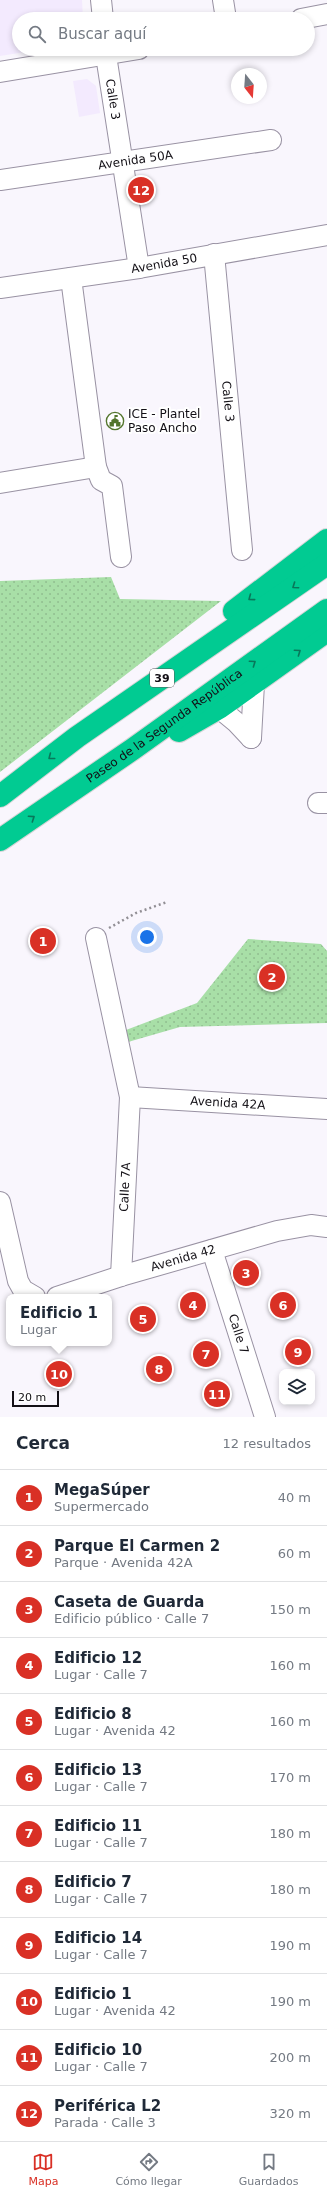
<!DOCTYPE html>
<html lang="es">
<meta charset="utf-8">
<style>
:root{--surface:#fff;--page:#f2f2f3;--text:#1f2937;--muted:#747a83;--line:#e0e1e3;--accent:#d93025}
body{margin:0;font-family:"DejaVu Sans",sans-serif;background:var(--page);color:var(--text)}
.controls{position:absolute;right:12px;bottom:12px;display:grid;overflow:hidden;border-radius:8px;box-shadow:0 2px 6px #0003}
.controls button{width:36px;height:36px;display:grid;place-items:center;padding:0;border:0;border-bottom:1px solid var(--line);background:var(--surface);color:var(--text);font:20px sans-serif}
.compass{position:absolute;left:231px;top:68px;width:36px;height:36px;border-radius:50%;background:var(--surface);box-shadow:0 2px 6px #0003;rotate:163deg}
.scale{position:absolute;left:12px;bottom:10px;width:47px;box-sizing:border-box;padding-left:4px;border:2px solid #131016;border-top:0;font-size:11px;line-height:14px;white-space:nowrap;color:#131016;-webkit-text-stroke:3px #fff;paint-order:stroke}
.you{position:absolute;left:147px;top:937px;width:14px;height:14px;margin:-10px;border:3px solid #fff;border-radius:50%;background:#1a73e8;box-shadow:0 0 0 6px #1a73e833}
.badge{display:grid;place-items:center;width:26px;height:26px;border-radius:50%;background:var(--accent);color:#fff;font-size:13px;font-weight:700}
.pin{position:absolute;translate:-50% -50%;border:2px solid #fff;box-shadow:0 1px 4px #0006}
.popup{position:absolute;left:6px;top:1294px;width:106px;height:52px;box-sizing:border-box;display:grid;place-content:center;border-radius:8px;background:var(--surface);filter:drop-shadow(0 1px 3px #0005);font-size:13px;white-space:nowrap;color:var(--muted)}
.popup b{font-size:15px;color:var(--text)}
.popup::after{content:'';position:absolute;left:50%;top:100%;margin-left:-8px;border:8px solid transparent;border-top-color:var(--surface)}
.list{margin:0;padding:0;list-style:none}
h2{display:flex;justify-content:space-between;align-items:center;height:52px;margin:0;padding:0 16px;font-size:17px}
h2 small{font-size:13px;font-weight:400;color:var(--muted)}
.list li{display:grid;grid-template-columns:26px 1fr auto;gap:12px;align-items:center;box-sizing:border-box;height:56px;padding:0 16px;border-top:1px solid var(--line)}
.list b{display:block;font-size:15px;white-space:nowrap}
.list p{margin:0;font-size:13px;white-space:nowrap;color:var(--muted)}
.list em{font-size:13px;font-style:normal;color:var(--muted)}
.icon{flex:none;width:22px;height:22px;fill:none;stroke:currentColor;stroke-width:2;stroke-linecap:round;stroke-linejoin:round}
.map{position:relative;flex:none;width:327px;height:1417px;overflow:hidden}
.search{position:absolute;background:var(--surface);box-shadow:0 2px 6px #0003;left:12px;right:12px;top:12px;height:44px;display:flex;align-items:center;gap:10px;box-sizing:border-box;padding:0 14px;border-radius:22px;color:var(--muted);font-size:15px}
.sheet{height:724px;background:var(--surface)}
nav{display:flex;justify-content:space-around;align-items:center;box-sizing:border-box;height:56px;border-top:1px solid var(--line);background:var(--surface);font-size:11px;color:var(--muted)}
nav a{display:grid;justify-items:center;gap:2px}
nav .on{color:var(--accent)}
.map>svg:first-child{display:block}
</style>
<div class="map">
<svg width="327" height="1417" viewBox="0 0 327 1417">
<defs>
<pattern id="green-dots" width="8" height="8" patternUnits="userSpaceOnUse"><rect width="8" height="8" fill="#a8dfa7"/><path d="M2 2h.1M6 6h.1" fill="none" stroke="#90be8f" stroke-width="1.8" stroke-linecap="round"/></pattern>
</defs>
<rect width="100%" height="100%" fill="#f9f6fd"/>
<path fill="#f3eafe" d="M0,0h82l1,19h-64v30h25l-44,7z
M87,79l9,7 4,27 -21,4 -6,-36z"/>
<path fill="url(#green-dots)" d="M111,577l9,22 101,2 -221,171v-191z
M248,939l73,5 6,7v72l-147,4 -52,15 -2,-12 71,-27z"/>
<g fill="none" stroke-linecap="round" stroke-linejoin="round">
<defs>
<g id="minor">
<path d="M101,0l2,19"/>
<path d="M223,0l3,19"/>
<path d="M301,19l26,-5"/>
<path id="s1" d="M105,49l34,219"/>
<path d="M0,72l139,-23"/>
<path id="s2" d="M0,180l271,-40"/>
<path id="s3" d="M214,254l28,296"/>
<path d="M71,278l25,189 5,13 11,6 9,71"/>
<path id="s4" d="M0,288l139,-20 188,-33"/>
<path d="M0,483l96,-16"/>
<path d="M219,708l17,14 15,16"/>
<path d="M251,738l3,-54"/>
<path d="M318,803h9"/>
<path d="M96,938l34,159 -9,179"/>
<path id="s5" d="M130,1097l197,12"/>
<path d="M0,1202l18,79 5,9 12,7"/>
<path id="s6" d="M212,1250l53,167"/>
<path id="s7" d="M57,1297l64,-21 156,-45 34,-6 16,2"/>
</g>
<g id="highway">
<path d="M234,611l93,-71"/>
<path d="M179,731l40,-23 108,-77"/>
<path d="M0,796l77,-59 250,-173"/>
<path id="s8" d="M0,840l133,-91 194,-139"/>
</g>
</defs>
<use href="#minor" stroke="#9992a3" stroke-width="22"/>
<use href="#highway" stroke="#d5d4d5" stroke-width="24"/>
<path stroke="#928f95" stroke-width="2.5" stroke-dasharray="2 3" stroke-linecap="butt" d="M75,18l1,1
M109,928l27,-15 31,-11"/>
<use href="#minor" stroke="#fff" stroke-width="20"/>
<use href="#highway" stroke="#01cb92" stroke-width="22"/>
</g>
<defs><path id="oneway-chevron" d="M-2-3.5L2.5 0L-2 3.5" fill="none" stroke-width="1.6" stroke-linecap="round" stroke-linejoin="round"/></defs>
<g stroke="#09775a">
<use href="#oneway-chevron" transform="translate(295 586) rotate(145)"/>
<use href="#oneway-chevron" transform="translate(251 598) rotate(143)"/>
<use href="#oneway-chevron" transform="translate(298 652) rotate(-35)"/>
<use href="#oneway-chevron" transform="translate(253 663) rotate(-35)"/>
<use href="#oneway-chevron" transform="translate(51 757) rotate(142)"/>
<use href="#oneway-chevron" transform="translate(32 818) rotate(-34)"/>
</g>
<defs>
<symbol id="civic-ring" viewBox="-11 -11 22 22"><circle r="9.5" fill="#fff" stroke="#53752d" stroke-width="1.5"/><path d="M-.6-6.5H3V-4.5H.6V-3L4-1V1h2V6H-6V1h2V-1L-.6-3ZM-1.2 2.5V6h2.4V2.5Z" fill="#53752d"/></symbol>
</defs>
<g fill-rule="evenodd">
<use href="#civic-ring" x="105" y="411" width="20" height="20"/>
</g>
<g text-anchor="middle" stroke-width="4" stroke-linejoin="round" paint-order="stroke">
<rect fill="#fff" stroke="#5a585c" stroke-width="1" x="150" y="669" width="24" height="18" rx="3"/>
<g font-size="11" font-weight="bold" fill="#131016">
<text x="162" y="682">39</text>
</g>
<g font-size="12" fill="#131016" stroke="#fff">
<text dy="4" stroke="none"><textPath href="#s1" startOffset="51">Calle 3</textPath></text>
<text dy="4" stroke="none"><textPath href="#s2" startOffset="137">Avenida 50A</textPath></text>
<text dy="4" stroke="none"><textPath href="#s4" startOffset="166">Avenida 50</textPath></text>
<text dy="4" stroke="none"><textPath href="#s3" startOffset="148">Calle 3</textPath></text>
<text dy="4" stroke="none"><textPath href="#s8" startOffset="200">Paseo de la Segunda República</textPath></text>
<text dy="4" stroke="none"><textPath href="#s5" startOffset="98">Avenida 42A</textPath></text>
<text transform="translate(125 1187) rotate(-87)" y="4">Calle 7A</text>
<text dy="4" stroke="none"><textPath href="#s7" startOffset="132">Avenida 42</textPath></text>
<text dy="4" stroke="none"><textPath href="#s6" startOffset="88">Calle 7</textPath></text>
</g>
<g font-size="12" fill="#131016" stroke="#fff" text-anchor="start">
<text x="128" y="418">ICE - Plantel<tspan x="128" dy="14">Paso Ancho</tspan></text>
</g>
</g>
</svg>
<div class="controls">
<button><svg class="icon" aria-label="layers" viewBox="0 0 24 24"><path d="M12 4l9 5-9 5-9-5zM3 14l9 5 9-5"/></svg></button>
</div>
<svg class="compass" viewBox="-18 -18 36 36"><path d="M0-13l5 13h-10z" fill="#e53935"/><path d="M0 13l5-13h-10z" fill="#747a83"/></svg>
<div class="scale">20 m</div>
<div class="you"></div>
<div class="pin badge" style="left:43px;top:941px">1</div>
<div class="pin badge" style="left:272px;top:977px">2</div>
<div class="pin badge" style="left:246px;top:1273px">3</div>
<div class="pin badge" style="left:193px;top:1305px">4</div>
<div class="pin badge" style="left:143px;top:1319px">5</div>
<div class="pin badge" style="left:283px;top:1305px">6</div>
<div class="pin badge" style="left:206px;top:1354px">7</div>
<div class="pin badge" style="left:159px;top:1369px">8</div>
<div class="pin badge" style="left:298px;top:1352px">9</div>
<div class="pin badge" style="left:59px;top:1374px">10</div>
<div class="popup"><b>Edificio 1</b>Lugar</div>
<div class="pin badge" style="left:217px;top:1394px">11</div>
<div class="pin badge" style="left:141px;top:190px">12</div>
<div class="search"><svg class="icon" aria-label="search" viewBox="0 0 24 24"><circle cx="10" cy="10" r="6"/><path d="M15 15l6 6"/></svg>Buscar aquí</div>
</div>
<section class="sheet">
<h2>Cerca<small>12 resultados</small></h2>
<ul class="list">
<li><span class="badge">1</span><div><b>MegaSúper</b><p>Supermercado</p></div><em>40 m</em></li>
<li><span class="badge">2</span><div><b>Parque El Carmen 2</b><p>Parque · Avenida 42A</p></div><em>60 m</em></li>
<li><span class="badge">3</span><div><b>Caseta de Guarda</b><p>Edificio público · Calle 7</p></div><em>150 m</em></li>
<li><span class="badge">4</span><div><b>Edificio 12</b><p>Lugar · Calle 7</p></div><em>160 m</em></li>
<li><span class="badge">5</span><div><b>Edificio 8</b><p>Lugar · Avenida 42</p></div><em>160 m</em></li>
<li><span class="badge">6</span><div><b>Edificio 13</b><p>Lugar · Calle 7</p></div><em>170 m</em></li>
<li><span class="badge">7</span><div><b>Edificio 11</b><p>Lugar · Calle 7</p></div><em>180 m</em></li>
<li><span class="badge">8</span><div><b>Edificio 7</b><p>Lugar · Calle 7</p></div><em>180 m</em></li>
<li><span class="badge">9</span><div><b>Edificio 14</b><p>Lugar · Calle 7</p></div><em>190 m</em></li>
<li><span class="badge">10</span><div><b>Edificio 1</b><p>Lugar · Avenida 42</p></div><em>190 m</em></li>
<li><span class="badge">11</span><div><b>Edificio 10</b><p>Lugar · Calle 7</p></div><em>200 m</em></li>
<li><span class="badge">12</span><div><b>Periférica L2</b><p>Parada · Calle 3</p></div><em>320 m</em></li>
</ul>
</section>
<nav>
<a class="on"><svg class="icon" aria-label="map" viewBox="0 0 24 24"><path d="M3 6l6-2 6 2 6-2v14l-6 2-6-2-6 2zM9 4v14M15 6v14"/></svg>Mapa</a>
<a><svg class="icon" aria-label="directions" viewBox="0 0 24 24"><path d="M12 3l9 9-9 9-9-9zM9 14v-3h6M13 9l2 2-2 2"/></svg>Cómo llegar</a>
<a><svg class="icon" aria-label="saved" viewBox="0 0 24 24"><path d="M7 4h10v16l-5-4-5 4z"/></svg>Guardados</a>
</nav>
